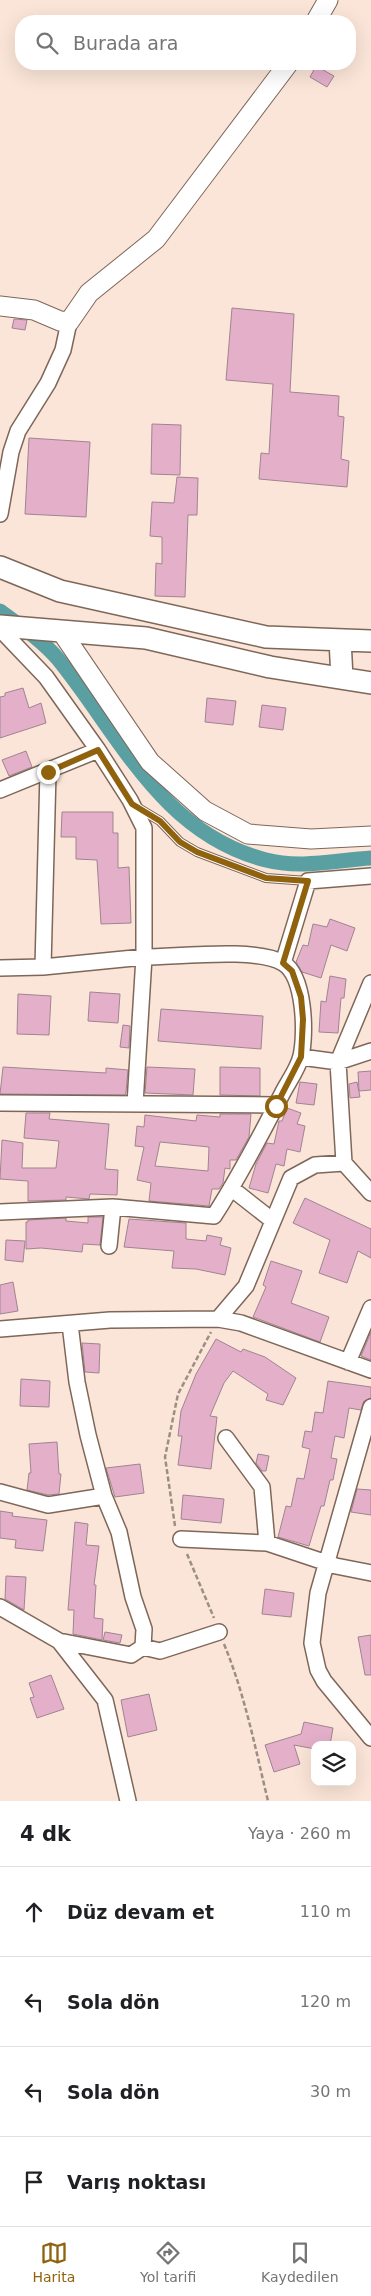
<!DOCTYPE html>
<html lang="tr">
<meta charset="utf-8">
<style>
:root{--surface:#fff;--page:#f2f2f2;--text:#202124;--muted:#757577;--line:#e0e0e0;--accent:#90620d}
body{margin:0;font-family:"DejaVu Sans",sans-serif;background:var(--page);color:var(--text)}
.controls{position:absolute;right:15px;bottom:15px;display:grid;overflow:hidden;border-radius:10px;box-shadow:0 5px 20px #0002}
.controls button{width:45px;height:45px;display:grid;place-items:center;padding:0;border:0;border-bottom:1px solid var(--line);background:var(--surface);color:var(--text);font:25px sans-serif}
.stop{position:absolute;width:15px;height:15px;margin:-11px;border:4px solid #90620d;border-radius:50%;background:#fff}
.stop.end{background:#90620d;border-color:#fff;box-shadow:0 1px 5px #0008}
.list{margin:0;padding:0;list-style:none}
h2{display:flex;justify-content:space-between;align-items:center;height:65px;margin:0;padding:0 20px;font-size:21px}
h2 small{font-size:16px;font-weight:400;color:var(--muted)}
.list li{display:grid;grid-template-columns:32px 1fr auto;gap:15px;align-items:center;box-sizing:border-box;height:90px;padding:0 20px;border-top:1px solid var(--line)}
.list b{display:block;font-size:19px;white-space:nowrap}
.list em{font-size:16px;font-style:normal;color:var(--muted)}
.icon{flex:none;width:28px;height:28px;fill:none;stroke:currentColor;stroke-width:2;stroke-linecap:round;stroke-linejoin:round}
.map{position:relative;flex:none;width:371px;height:1801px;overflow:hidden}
.search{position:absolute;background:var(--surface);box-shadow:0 5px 20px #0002;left:15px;right:15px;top:15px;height:55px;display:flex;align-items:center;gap:12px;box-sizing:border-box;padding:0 18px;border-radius:20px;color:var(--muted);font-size:19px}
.sheet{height:425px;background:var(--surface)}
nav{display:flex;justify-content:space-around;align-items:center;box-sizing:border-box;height:70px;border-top:1px solid var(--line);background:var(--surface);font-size:14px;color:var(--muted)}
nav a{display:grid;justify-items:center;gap:2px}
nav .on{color:var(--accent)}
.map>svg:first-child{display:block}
</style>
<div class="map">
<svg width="371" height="1801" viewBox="0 0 371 1801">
<rect width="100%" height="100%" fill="#fbe5d8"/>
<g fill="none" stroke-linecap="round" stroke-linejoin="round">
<path stroke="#5a9fa1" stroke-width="15" d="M0,611c20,15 42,29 58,48 62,76 103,174 208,201 34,9 71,0 105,-2"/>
</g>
<path fill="#e4afc9" stroke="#a08491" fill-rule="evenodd" d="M316,66l18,10 -7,11 -17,-10z
M232,308l62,6 -4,78 49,4 -1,20 6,1 -3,42 8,2 -2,26 -88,-8 2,-26 8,1 4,-70 -47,-4z
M14,319l13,1 -2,10 -13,-2z
M152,424l29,1 -1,50 -29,-1z
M29,438l61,4 -4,75 -61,-3z
M177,477l21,1 -1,37h-9l-3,82 -30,-1 1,-33 6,1v-27l-12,-1 2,-34 22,1z
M23,688l6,20 12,-5 5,20 -46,15v-41l5,-1v-3z
M207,698l29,3 -3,24 -28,-3z
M262,705l24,3 -3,22 -24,-3z
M26,751l6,16 -23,9 -7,-16z
M62,812h51v21h5v35l11,-1 2,56 -30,1 -4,-64 -21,-1v-22h-15z
M330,919l25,9 -8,23 -16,-6 -10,33 -19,-6 -6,-10 7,-17 5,1 5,-22 14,3z
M330,976l16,3 -2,19h-3l-3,35 -19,-1 2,-31 5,1z
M90,992l30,2 -2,29 -30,-2z
M18,994l33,2 -2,39 -32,-1z
M161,1009l102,7 -2,33 -103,-8z
M123,1025l7,1 -1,22 -9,-1z
M3,1067l103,6v-5l22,2 -2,22 -1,3 -125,-1z
M147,1067l48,2 -2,26 -48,-2z
M220,1067l40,1v28l-40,-1z
M371,1071v19l-12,1 -1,-19z
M300,1082l17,2 -3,21 -18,-2z
M357,1082l3,15 -10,1 -1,-14z
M287,1108l14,5 -4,11 8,2 -5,26 -13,-3 -3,17 -8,-2 -8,29 -19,-5 7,-24 11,-21 7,1 5,-23h3z
M26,1113h24l-1,6 60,5 -4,45 13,1 -1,25 -27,-1 -1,5 -23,-2v3l-38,1v-20l-28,-2 2,-39 21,3 -1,25h34l3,-27 -35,-3z
M220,1114h31l-2,23 -13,23h-6v9l-5,-1 -2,15 -4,6h-7l-3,17 -60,-5 2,-18 -14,-3 7,-33 -9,-1 2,-20 7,1 1,-12 51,6 1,-6 23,2zM160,1142l49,5 -1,24 -53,-5z
M305,1198l66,31v29l-13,-7 -11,32 -28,-10 11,-33 -37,-17z
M88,1217h15l-3,28 -17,-1 -1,8 -41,-4 -15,1v-27h2v-2l38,-2v3l22,2z
M129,1219l57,4v16l20,2 1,-6 15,3 -2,7 11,3 -6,27 -29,-6 -24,-1 2,-17 -50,-4z
M6,1240l19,1 -2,21 -18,-2z
M271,1261l31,10 -11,32 38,14 -9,25 -67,-25 13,-30 -3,-2z
M13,1282l5,29 -18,3v-29z
M371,1332v28l-10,-4z
M216,1339l25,13 2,-3 22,8 31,21 -13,27 -17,-5 2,-6 -35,-23 -9,12 -14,33 7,1 -6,52 -33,-4 4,-29h-4l3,-25 15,-37z
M82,1343l18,1 -1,29 -14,-1z
M21,1379l29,2 -1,26 -29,-1z
M328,1381l43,6v11l-7,3 -3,9 -12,-2 -5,30 -9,-2 -4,22 6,1 -4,21h-3l-6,26h-3l-12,40 -31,-9 8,-31 5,1 6,-29 7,1 6,-30 -8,-2 3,-16 7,1 3,-20 8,1z
M57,1442l2,32h2l-2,20 -11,1 -21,-5 2,-17h2l-2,-29z
M258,1454l11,2 -3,15h-4l-6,-8z
M140,1464l4,29 -29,4 -9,-29z
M357,1489l14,1v25l-20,-3z
M183,1495l41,4 -3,24 -40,-4z
M0,1511l13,2 -1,3 35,4 -4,31 -28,-3 1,-8 -16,-2z
M75,1522l13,2 -2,21 13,1 -5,39h2l-2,33 9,1 -1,21 -29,-6 1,-24h-6z
M6,1576l20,1 -2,33 -19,-11z
M265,1589l29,4 -3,24 -29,-3z
M105,1632l17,3 -2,8 -17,-3z
M371,1635v40h-6l-7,-38z
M51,1675l13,34 -27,9 -7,-20 4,-1 -5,-14z
M149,1694l8,36 -29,7 -7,-37z
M304,1722l29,6 -3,17h-15v4l-21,-4 6,19 -26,8 -9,-27 36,-11z"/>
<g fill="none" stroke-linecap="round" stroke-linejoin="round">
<defs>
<path id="service" d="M135,806l25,15 20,21 17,10 69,26 42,3"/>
<path id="minor" d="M0,514l11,-62 7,-21 30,-48 15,-33 6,-28
M0,629l46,48 52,73 32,50 14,28v129c34,0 112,-10 139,6 22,13 23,71 18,93 -3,13 -13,26 -19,38 -21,41 -43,83 -68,122l-101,-9 -113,5
M0,790l98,-40
M283,963l25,-82 63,-5
M43,967l5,-195
M0,968l43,-1 101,-10 -9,147
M371,983l-33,79 6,101 27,30
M301,1057l37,5 33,-11
M0,1103l276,2
M344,1163l-29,2 -24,13 -45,108 -28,33 23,4 130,47
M231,1188l42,33
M109,1246l4,-39
M0,1329l110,-9 108,-1
M348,1362l23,-54
M371,1407l-53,186 -6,50 6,27 6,11 47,57
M226,1438l36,49 5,56 69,23 35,7
M0,1492l48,13 56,-9
M181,1539l86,4
M0,1607l59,34 72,14 12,-8 1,-18 -11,-32 -14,-65 -15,-36 -16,-61 -11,-53 -7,-58
M59,1641l46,59 23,101
M143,1647l17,4 59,-19"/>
<path id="tertiary" d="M316,21l12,-21
M0,306l34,4 26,11 9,1 20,-29 67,-54 132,-175
M61,631l89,131 55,49 43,23 63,5 60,-3"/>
<path id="secondary" d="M0,567l60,24 206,46 105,4
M0,626l146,12 124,29 101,16
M340,640l2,38"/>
</defs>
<use href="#service" stroke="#7e6758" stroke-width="10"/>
<use href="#minor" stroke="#7e6758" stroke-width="18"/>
<use href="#tertiary" stroke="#7e6758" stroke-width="21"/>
<use href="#secondary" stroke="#7e6758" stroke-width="24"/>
<path stroke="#9d8e84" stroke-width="2.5" stroke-dasharray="5 2.5" stroke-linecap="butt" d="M175,1526l-10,-69 13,-63 33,-62
M187,1554l27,64
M224,1644c21,51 31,103 44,157"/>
<use href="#service" stroke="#fff" stroke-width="8"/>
<use href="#minor" stroke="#fff" stroke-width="15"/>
<use href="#tertiary" stroke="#fff" stroke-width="19"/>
<use href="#secondary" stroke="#fff" stroke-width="21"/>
</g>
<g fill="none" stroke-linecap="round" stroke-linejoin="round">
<path stroke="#90620d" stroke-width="6" d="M48,772l50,-22 34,54 28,17 20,21 17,10 69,26 42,3 -25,82 9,8 9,26 2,22 -2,38 -25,49"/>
</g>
</svg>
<div class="controls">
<button><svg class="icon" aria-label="layers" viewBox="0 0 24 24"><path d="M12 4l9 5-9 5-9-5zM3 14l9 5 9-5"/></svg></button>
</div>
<div class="stop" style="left:276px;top:1106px"></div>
<div class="stop end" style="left:48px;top:772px"></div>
<div class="search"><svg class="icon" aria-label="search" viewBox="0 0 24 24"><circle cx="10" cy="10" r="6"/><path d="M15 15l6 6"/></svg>Burada ara</div>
</div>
<section class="sheet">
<h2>4 dk<small>Yaya · 260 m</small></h2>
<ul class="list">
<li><svg class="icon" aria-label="ahead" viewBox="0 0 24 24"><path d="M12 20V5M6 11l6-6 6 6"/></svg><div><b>Düz devam et</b></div><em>110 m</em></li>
<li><svg class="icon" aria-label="left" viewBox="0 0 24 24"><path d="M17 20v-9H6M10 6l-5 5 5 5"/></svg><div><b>Sola dön</b></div><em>120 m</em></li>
<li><svg class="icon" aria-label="left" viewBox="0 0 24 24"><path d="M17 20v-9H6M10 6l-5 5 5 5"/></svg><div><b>Sola dön</b></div><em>30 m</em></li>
<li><svg class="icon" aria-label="arrive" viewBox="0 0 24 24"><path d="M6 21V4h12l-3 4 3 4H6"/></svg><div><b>Varış noktası</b></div></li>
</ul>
</section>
<nav>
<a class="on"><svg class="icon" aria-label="map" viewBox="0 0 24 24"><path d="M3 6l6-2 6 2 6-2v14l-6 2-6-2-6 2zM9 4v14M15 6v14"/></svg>Harita</a>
<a><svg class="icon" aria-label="directions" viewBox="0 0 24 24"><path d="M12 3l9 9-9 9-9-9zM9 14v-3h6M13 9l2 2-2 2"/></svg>Yol tarifi</a>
<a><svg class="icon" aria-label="saved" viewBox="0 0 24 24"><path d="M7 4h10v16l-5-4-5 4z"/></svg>Kaydedilen</a>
</nav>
